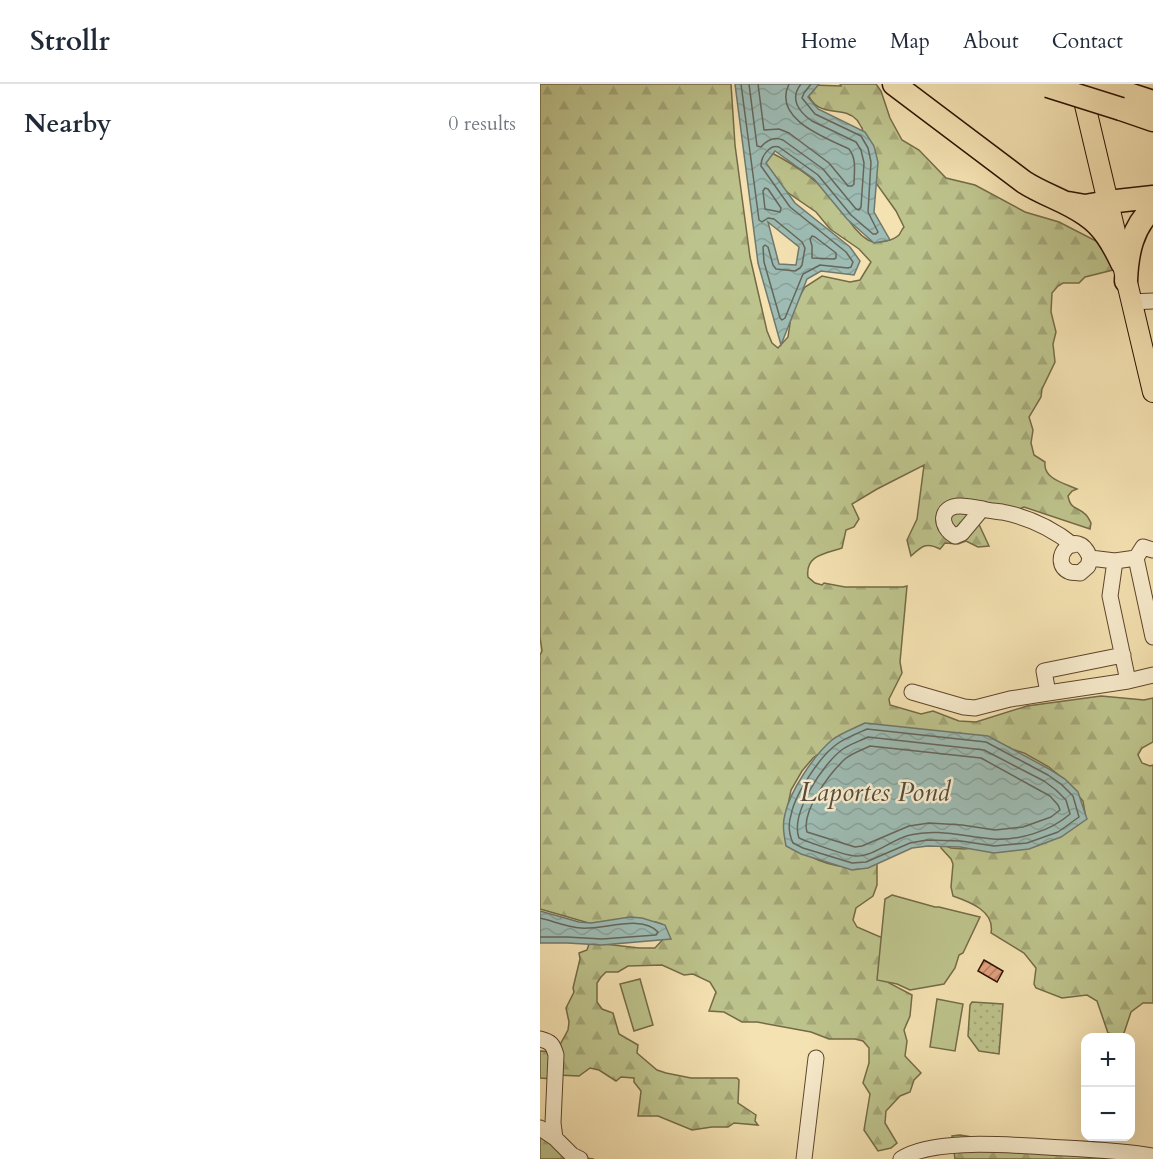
<!DOCTYPE html>
<meta charset="utf-8">
<style>
:root{--surface:#fff;--page:#f2f2f3;--text:#1f2937;--muted:#747a83;--line:#e0e1e3}
body{margin:0;font-family:Cardo,serif;background:var(--page);color:var(--text)}
.controls{position:absolute;right:18px;bottom:18px;display:grid;overflow:hidden;border-radius:12px;box-shadow:0 6px 24px #0002}
.controls button{width:54px;height:54px;display:grid;place-items:center;padding:0;border:0;border-bottom:2px solid var(--line);background:var(--surface);color:var(--text);font:30px sans-serif}
.list{margin:0;padding:0;list-style:none}
h2{display:flex;justify-content:space-between;align-items:center;height:78px;margin:0;padding:0 24px;font-size:26px}
h2 small{font-size:20px;font-weight:400;color:var(--muted)}
.map{position:relative;flex:none;width:613px;height:1075px;overflow:hidden}
header{display:flex;align-items:center;gap:36px;box-sizing:border-box;height:84px;padding:0 30px;background:var(--surface);border-bottom:2px solid var(--line)}
header strong{font-size:28px}
nav{display:flex;gap:33px;margin-inline-start:auto;font-size:21px}
main{display:flex}
aside{flex:1;background:var(--surface)}
.map>svg:first-child{display:block}
</style>
<header>
<strong>Strollr</strong>
<nav><a>Home</a><a>Map</a><a>About</a><a>Contact</a></nav>
</header>
<main>
<aside>
<h2>Nearby<small>0 results</small></h2>
<ul class="list">
</ul>
</aside>
<div class="map">
<svg width="613" height="1075" viewBox="0 0 613 1075">
<defs>
<pattern id="grass-dots" width="8" height="8" patternUnits="userSpaceOnUse" patternTransform="scale(1.5)"><rect width="8" height="8" fill="#bdc38c"/><path d="M2 2h.1M6 6h.1" fill="none" stroke="#a3a677" stroke-width="1.8" stroke-linecap="round"/></pattern>
<pattern id="forest-firs" width="22" height="20" patternUnits="userSpaceOnUse" patternTransform="scale(1.5)"><rect width="22" height="20" fill="#bdc38c"/><path d="M5 1l3.5 6h-7zM16 11l3.5 6h-7z" fill="#a3a677"/></pattern>
<pattern id="water-waves" width="16" height="10" patternUnits="userSpaceOnUse" patternTransform="scale(1.5)"><rect width="16" height="10" fill="#9ebcb4"/><path d="M0 5q4-4 8 0t8 0" fill="none" stroke="#88a199"/></pattern>
<pattern id="building-hatch" width="6" height="6" patternUnits="userSpaceOnUse" patternTransform="scale(1.5)"><rect width="6" height="6" fill="#e3a07f"/><path d="M-1 1l2-2M0 6l6-6M5 7l2-2" fill="none" stroke="#b88166"/></pattern>
</defs>
<rect width="100%" height="100%" fill="#f5e2b2"/>
<filter id="stains"><feTurbulence type="fractalNoise" baseFrequency=".00333" numOctaves="4"/><feColorMatrix values="0 0 0 0 .2 0 0 0 0 .09 0 0 0 0 .02 0 0 0 .5 -.17"/></filter>
<radialGradient id="worn" r=".72"><stop offset=".6" stop-color="#630" stop-opacity="0"/><stop offset="1" stop-color="#630" stop-opacity=".3"/></radialGradient>
<path fill="url(#grass-dots)" stroke="#746a46" stroke-width="1.5" d="M432,918l31,2 -4,50 -20,-3 -11,-15 2,-31z"/>
<path fill="url(#forest-firs)" stroke="#746a46" stroke-width="1.5" d="M0,0h191l4,61 15,112 17,74 5,12 6,5 10,-11 4,-27 13,-23 17,-11 28,6 10,-2 11,-18 -12,-13 -29,-20 -14,-17 -32,-22 -25,-29 13,-8c23,12 46,27 63,48 11,13 18,30 33,39 8,5 24,1 31,-5 2,-3 3,-6 5,-8l-8,-16 -20,-28 -14,-55c-1,-1 -4,-7 -5,-8 -16,-17 -39,2 -51,-30l7,-5 28,1 -1,-2h36l5,7 9,27 12,22 17,10 27,28 29,7 50,27 34,10 43,22 13,24 -2,2 -28,7 -6,6h-16l-5,3 -6,7 -1,19 5,20 -3,12 2,18 -13,27 -1,8 -12,20 4,13 -2,13 3,12 11,7c-2,17 19,21 32,27l-5,2 -4,5c3,14 8,10 17,18 2,1 5,7 6,9l-1,6 -66,-22 -5,2 -38,2 -4,9 12,26 -11,1 -12,-6 -8,3 -13,-1 -5,6c-14,-7 -18,-3 -29,7l-4,-16 10,-21 7,-54 -47,24 -25,15 7,15 -5,8 -8,3 -4,18c-17,6 -37,7 -34,29l7,6 7,2 2,-2 21,4h58l4,-1 -7,76 2,11 -13,26 1,6 31,9 12,-3 26,10 17,1 51,-16 74,-10 43,4 9,-2v44l-11,6 -4,7 4,8 8,3 3,-1v238h-10l-12,9 -8,24 -15,-3 -11,-32 -10,-6 -25,3 -26,-10 -2,-4 2,-16 -12,-15 -33,-20c4,-22 -21,-31 -38,-37l-2,-9 2,-23 -2,-5 -10,-11v-4l10,4 13,1 46,-6 72,-23 3,-7 -2,-12 -15,-18 -19,-16 -25,-14 -47,-15 -138,1 -26,19 -11,13 -11,19 -3,15 10,45c28,16 48,21 79,13v22l-4,11 -17,12 -3,12 4,7 28,12 -2,38 6,6 23,12 -2,21 -6,14 3,11 -2,15 16,17 -7,7 -4,12 -10,4 -14,15 -1,12 12,20 -6,5 -13,3 -14,-21 6,-36 -7,-11 6,-20v-15l-6,-7 -8,-2h-26l-18,-7 -54,-10h-15l-18,-10 -15,-1 7,-19 -6,-10 -17,-8 -9,1 -22,-10 -34,1 -10,6h-12l-5,5 -4,6v19l5,7 11,4 6,21 19,11 -1,8 20,17 9,3 25,5h46l2,2 -1,23 18,12 -1,6 3,4 -24,-2 -6,4h-16l-20,3 -34,-14h-20l3,-25 -7,-9v-4l-13,-1 -5,4 -17,-11 -9,-2 -11,8 -22,-1 -5,4 -12,-1v-27l16,1 12,-22 1,-8 -3,-14 8,-16 -1,-4 7,-29 -1,-6 8,-3 2,-6 -2,-2 52,6h16l11,-12 -4,-12 -6,-2h-21l-29,6 -66,-19v-254l2,-4 -2,-14z
M0,1045l46,29 8,1h-54z
M420,1051l55,9 138,15h-198l-3,-23z"/>
<path fill="#bdc38c" stroke="#746a46" stroke-width="1.5" d="M352,811l43,12h4l41,10 -17,36 -4,2 -4,13 -11,16 -34,6 -13,-6 -20,-4 8,-81z
M100,895l13,46 -19,6 -14,-47z
M397,915l26,5 -8,47 -25,-4z"/>
<path fill="url(#water-waves)" stroke="#70776c" stroke-width="1.5" fill-rule="evenodd" d="M195,0h84l-11,13 10,12 47,23 9,14 4,16 -4,50 16,28 -16,3 -27,-24 -33,-40 -39,-28 -9,12 29,40 55,44 10,14 -6,14 -33,-4 -14,8 -26,66 -23,-82zM228,138l31,25 -3,18 -17,-1z
M325,639l123,13 63,34 14,9 13,13 9,27 -26,18 -32,12 -35,4 -34,-6 -32,-1 -16,2 -44,20 -16,2 -51,-16 -15,-8c-2,-11 -4,-21 -1,-32 5,-23 29,-59 47,-74 9,-7 23,-12 33,-17z
M0,827l39,11 12,1 39,-6 12,1 23,7 6,14 -69,6 -35,-2h-27z"/>
<g fill="none" stroke-linecap="round" stroke-linejoin="round">
<path stroke="#65665a" stroke-width="1.5" d="M201,0l18,136 3,2 6,-4 6,1 28,23 3,6 -3,17 -2,3 -5,3 -19,-2 -3,-4 -5,-18 -3,-2 -2,2 1,15 16,56 2,2 3,-2 18,-44 17,-9 28,3 3,-1 2,-5 -7,-10 -56,-45 -29,-41c0,-10 9,-22 18,-19l39,28 33,40 22,19h3l2,-2 -10,-20 3,-50 -3,-14 -7,-12 -46,-22 -13,-16 2,-5 7,-9
M209,0l8,62 4,1c6,-7 13,-11 22,-7l40,29 33,40 3,1 2,-3 3,-44 -3,-13 -5,-8 -44,-21c-13,-9 -23,-22 -11,-37
M218,0l6,46 15,-1 10,4 40,30 19,23h4l2,-2c0,-12 3,-25 -5,-35 -23,-11 -77,-30 -60,-65
M225,104l3,1 13,19 -1,4 -15,-3 -2,-18z
M272,152l3,1 21,16v5l-2,1 -22,-1v-12l-2,-7z
M327,645l119,13 62,33 13,9 12,12 6,21 -21,15 -31,11 -33,3 -33,-5 -34,-1 -17,3 -44,19 -14,1 -49,-15 -10,-5c-4,-9 -5,-19 -2,-28 4,-21 29,-59 46,-71 8,-6 21,-11 30,-15z
M328,653l116,13 60,31 12,9 10,10 4,14c-19,17 -52,27 -77,25 -28,-2 -55,-11 -83,-4 -18,4 -36,22 -55,21 -12,-1 -37,-11 -49,-15l-7,-3c-9,-24 24,-75 44,-89 7,-5 17,-8 25,-12z
M330,662l111,12 69,38 8,9 2,5 -9,7 -28,10 -28,3 -33,-5 -33,-2 -20,3 -47,20 -7,1 -48,-15c-6,-21 23,-59 38,-73 7,-6 17,-9 25,-13z
M0,834c13,3 27,9 41,10 22,2 61,-14 77,4l-2,3 -54,4 -35,-2h-27"/>
</g>
<path fill="url(#building-hatch)" stroke="#2c1000" stroke-width="1.5" d="M444,876l19,11 -6,11 -19,-11z"/>
<g fill="none" stroke-linecap="round" stroke-linejoin="round">
<defs>
<path id="minor" d="M591,218l22,-1
M442,425l-20,24 -7,3c-16,-9 -16,-30 5,-30 8,0 15,2 23,3 6,2 13,2 19,3 26,5 51,17 71,33
M613,466l-10,-3 -7,11 17,79
M550,474c-13,-35 -44,4 -20,14 3,1 6,0 10,1l8,-7 2,-8 25,3 21,-3
M575,477l-5,35 18,85 25,-6
M583,571l-79,16 4,22 80,-12
M372,608l52,15 11,1 35,-9 38,-6
M0,955c11,3 13,5 16,16l-3,68 2,15 17,17 8,4
M0,1044l15,10
M264,1075l12,-101
M361,1075c31,-21 108,-14 146,-12 35,2 71,3 106,9"/>
<path id="major" d="M540,0l73,308"/>
<path id="highway" d="M354,0l130,98c20,13 43,19 62,33 17,11 27,29 36,48
M558,0l55,18
M581,25l32,11
M528,119l17,3 23,-4 45,-5
M586,197c1,-27 6,-54 27,-73"/>
</defs>
<use href="#minor" stroke="#5e442c" stroke-width="17"/>
<use href="#major" stroke="#2c1000" stroke-width="22"/>
<use href="#highway" stroke="#2c1000" stroke-width="25"/>
<use href="#minor" stroke="#f8eccd" stroke-width="15"/>
<use href="#major" stroke="#f5e2b2" stroke-width="20"/>
<use href="#highway" stroke="#f5e2b2" stroke-width="22"/>
<defs>
<path id="highway-bridge" d="M508,2l73,23"/>
</defs>
<use href="#highway-bridge" stroke="#2c1000" stroke-width="25" stroke-linecap="butt"/>
<use href="#highway-bridge" stroke="#f5e2b2" stroke-width="22"/>
</g>
<g text-anchor="middle" stroke-width="5" stroke-linejoin="round" paint-order="stroke">
<g font-size="27" font-style="italic" fill="#544c3f" stroke="#f8eccd">
<text x="335" y="717">Laportes Pond</text>
</g>
</g>
<rect width="100%" height="100%" filter="url(#stains)"/>
<rect width="100%" height="100%" fill="url(#worn)"/>
</svg>
<div class="controls">
<button>+</button>
<button>−</button>
</div>
</div>
</main>
